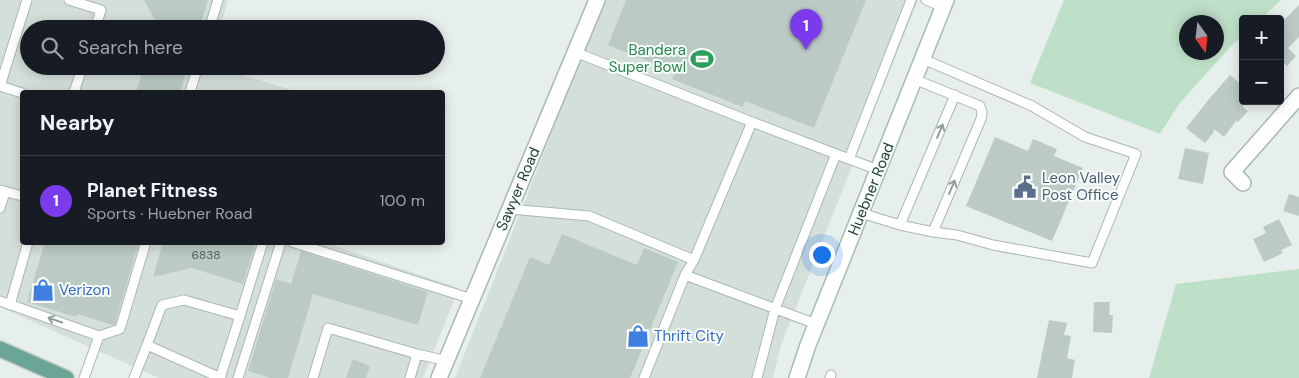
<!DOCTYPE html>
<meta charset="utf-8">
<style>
:root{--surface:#171b24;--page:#242831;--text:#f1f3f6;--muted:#9ea1a6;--line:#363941;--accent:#7c3aed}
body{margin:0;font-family:"DM Sans",sans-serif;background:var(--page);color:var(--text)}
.controls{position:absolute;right:15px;top:15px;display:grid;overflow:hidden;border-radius:5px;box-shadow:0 2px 12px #0003}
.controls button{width:45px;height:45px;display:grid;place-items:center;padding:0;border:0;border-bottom:1px solid var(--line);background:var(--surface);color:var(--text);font:25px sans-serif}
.compass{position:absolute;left:1179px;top:15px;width:45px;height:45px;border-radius:50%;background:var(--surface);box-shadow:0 2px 12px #0003;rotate:165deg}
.you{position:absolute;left:821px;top:254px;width:18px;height:18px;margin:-12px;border:4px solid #fff;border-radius:50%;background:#1a73e8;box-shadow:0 0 0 8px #1a73e833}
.badge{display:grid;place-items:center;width:32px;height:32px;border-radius:50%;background:var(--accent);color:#fff;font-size:16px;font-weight:700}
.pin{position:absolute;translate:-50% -41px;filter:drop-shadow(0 1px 2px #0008)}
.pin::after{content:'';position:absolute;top:26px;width:18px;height:15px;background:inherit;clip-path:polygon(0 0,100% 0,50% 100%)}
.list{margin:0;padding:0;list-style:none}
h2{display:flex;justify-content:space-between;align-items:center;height:65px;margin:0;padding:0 20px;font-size:21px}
h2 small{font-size:16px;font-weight:400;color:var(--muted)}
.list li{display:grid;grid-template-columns:32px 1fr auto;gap:15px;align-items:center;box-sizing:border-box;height:90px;padding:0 20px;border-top:1px solid var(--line)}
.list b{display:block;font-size:19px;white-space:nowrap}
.list p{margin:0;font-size:16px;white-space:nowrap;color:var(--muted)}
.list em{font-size:16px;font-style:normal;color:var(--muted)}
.icon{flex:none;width:28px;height:28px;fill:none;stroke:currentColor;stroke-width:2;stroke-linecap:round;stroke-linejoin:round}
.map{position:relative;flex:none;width:1299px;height:378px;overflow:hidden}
.search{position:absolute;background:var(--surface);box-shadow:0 2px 12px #0003;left:20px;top:20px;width:425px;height:55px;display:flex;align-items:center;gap:12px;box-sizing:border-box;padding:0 18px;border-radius:28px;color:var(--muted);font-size:19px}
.panel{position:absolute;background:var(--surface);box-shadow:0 2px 12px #0003;left:20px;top:90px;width:425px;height:155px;border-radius:5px}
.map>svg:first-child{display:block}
</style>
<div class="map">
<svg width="1299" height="378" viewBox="0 0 1299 378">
<rect width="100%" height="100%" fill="#e6efeb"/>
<path fill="#d4dfda" d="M0,0h228l-8,29h-191v37h184l85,26h-276v150l304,1 133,45 -36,90h-264l-159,-71z
M604,0h314l-137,345 -8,33h-318z"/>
<path fill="#bfe0c8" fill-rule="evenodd" d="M1064,0h217l-20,19h-18v16l-10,9 -54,60 -19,30 -130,-51zM1186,22h30v30h-30z
M1299,269v109h-150l27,-94z"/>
<path fill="#bbcac4" d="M144,0h64l-9,29h-44l2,-5z
M626,0h240l-52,128 -69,-27 -2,6 -71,-28 3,-7 -67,-27z
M1299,5v32l-11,11 8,8 -9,10 -7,-6v-36z
M144,66h44l-8,26h-44z
M1230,75l13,11v21l5,4 -10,11 -2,-1 -12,16 -10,-8 -1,4 -8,10 -19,-15 24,-30z
M995,137l33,14 5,-12 24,10 -3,7 29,12 -31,73 -86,-35z
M1185,148l24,5 -6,31 -25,-5z
M1289,194l10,3v19l-16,-5z
M1279,219l13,26 -11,5 2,3 -19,9 -11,-23 13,-6 -3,-6z
M562,234l75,31 7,-17 34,14 -48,116h-150l50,-121 19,8z
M45,242h94l-24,82 -2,1 -36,-11 -1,3 -49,-15z
M163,242h93l-13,42 -51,-16 -39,9z
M301,251l127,41 -10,33 -105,-31 -25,84h-17l-23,-7 28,-92 15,5z
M1094,302h16l-1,13h4l-1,18 -19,-1z
M1049,320l18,3 -3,12 7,1 -4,22 8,2 -3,18h-35z
M353,359l17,7 -4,12h-20z"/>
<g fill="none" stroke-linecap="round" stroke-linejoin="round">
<defs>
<path id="lane" d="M69,0l32,10 -6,19
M926,0l17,7
M209,29l9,-29
M575,52l177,70
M914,79l66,27 2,6 -1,7 -48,113
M0,86l27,-86
M0,86l22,7
M74,92l9,-26
M190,92l8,-26
M849,159l62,-159
M0,190l22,6
M0,208l5,-16
M510,209l79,7 105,44
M861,213l39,12 33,7 24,3 36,10 99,18 44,-109 -51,-17 -53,-31 -109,-47
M900,225l55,-130
M292,242l180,57
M685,275l9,-15 58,-138 126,48
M0,301l99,35 21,-7 26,-87
M10,305l18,-63
M240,316l23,-74
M147,345l15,-40 22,-5 56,16 -20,62
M417,354l30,7
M84,378l15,-42
M134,378l13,-33 74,33
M238,378l43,-136
M313,378l15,-50 89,26 -7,24
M644,378l41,-103 131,49
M757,378l18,-69 61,-155
M830,378l1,-3"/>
<path id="street" d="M1243,183l-11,-11 67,-76
M439,378l158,-378"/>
<path id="secondary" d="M797,378l11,-33 138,-345"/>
<path id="primary" d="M0,349l66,29"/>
</defs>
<use href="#lane" stroke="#a8b8b2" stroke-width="11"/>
<use href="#street" stroke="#a8b8b2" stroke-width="18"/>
<use href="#secondary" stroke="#a4bbb3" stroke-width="18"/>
<use href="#primary" stroke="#c2cac8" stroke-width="18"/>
<use href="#lane" stroke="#fff" stroke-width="9"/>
<use href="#street" stroke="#fff" stroke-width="15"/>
<use href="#secondary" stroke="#fff" stroke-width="15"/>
<use href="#primary" stroke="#6aa596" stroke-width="15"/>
</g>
<defs><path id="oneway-shaft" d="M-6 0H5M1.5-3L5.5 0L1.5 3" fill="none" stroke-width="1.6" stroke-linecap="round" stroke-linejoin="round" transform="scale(1.25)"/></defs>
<g stroke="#92a09c">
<use href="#oneway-shaft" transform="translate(940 131) rotate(-67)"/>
<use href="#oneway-shaft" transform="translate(952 187) rotate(-67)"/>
<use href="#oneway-shaft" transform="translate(55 320) rotate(-161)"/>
</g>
<defs>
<symbol id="stadium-bare" viewBox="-9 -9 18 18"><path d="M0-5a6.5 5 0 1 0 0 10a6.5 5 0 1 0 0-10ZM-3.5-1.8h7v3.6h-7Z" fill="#2e9e5b" stroke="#f7fbf9" stroke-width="2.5" paint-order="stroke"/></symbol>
<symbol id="civic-bare" viewBox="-9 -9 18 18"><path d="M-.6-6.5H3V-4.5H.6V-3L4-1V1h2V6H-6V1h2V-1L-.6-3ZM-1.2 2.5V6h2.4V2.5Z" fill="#5c6f8a" stroke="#f7fbf9" stroke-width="2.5" paint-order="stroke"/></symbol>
<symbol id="shop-bare" viewBox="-9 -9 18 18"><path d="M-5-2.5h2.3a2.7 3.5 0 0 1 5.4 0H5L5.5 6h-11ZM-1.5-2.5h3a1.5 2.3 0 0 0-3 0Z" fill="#3f7fe0" stroke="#f7fbf9" stroke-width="2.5" paint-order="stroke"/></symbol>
</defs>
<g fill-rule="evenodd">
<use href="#stadium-bare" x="686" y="43" width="32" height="32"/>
<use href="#civic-bare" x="1009" y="171" width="32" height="32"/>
<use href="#shop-bare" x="27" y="274" width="32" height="32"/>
<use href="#shop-bare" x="622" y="320" width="32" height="32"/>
</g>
<g text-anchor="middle" stroke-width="4" stroke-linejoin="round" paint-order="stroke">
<g font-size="12" fill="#4a645c">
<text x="206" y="259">6838</text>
</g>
<g font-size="15" fill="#27864d" stroke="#f7fbf9" text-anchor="end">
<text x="686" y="55">Bandera<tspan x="686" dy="17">Super Bowl</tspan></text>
</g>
<g font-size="15" fill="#4e5e75" stroke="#f7fbf9" text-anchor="start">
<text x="1042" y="183">Leon Valley<tspan x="1042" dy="17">Post Office</tspan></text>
</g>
<g font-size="15" fill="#24423a" stroke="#f7fbf9">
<text transform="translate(518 189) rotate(-67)" y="5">Sawyer Road</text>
<text transform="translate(871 189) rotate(-68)" y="5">Huebner Road</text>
</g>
<g font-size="15" fill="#366cbe" stroke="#f7fbf9" text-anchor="start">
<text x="59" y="295">Verizon</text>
<text x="654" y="341">Thrift City</text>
</g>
</g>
</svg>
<div class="controls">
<button>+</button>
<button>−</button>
</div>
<svg class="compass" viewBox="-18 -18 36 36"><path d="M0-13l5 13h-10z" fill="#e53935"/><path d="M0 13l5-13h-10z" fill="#9ea1a6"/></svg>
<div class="you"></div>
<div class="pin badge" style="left:806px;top:50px">1</div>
<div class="search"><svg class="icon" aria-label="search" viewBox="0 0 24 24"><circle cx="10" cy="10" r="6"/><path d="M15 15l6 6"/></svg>Search here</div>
<section class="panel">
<h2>Nearby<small></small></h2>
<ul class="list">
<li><span class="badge">1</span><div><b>Planet Fitness</b><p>Sports · Huebner Road</p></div><em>100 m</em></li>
</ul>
</section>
</div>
